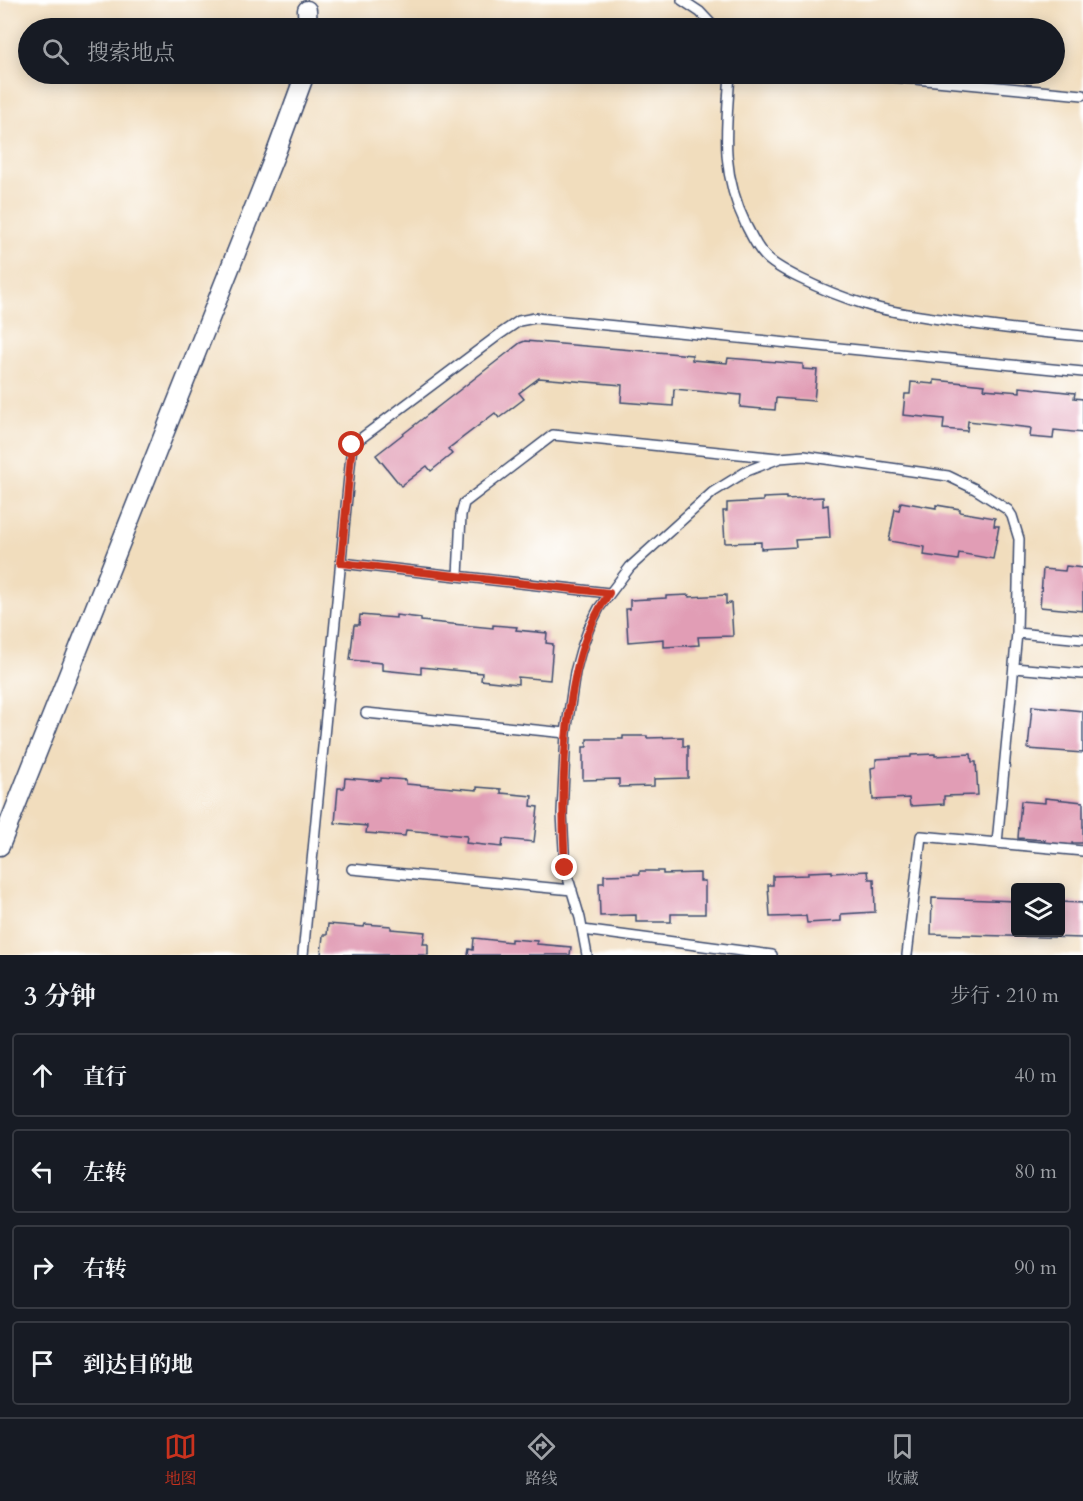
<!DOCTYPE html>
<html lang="zh">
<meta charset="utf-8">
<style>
:root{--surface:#171b24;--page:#242831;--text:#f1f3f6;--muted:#9ea1a6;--line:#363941;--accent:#c8321e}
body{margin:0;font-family:Cardo,"Noto Serif SC",serif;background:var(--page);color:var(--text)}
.controls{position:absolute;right:18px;bottom:18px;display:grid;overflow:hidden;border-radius:6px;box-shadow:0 3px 15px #0003}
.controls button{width:54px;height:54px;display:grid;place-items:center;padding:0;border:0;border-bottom:2px solid var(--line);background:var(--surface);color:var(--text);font:30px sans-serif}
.stop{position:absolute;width:18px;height:18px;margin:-14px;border:4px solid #c8321e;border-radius:50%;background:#fff}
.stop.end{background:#c8321e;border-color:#fff;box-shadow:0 2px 6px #0008}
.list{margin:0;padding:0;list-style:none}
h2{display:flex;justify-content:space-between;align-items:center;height:78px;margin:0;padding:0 24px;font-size:26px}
h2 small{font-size:20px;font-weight:400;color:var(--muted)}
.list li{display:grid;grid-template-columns:39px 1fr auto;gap:18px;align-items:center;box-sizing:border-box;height:84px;margin:0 12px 12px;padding:0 12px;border:2px solid var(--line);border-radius:6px}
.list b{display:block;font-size:22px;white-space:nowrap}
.list em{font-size:20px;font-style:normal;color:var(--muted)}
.icon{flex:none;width:33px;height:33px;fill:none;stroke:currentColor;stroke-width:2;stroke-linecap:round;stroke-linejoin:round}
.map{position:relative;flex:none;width:1083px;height:955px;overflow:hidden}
.search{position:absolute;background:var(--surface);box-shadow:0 3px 15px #0003;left:18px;right:18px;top:18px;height:66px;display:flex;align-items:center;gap:15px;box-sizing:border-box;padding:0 21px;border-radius:33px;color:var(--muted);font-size:22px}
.sheet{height:462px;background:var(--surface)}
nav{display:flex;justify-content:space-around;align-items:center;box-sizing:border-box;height:84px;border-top:2px solid var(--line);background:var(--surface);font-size:16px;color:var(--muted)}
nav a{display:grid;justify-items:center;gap:3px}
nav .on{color:var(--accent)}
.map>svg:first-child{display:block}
</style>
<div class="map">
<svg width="1083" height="955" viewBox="0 0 1083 955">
<rect width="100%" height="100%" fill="#fff"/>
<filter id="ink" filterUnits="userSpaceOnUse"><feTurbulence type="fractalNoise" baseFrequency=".0167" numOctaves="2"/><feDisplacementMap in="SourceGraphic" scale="12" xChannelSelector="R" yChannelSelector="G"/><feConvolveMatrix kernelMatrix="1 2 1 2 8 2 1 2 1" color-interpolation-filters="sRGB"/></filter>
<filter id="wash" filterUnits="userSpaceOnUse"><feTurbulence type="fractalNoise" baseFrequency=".008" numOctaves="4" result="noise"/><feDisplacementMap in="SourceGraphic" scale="24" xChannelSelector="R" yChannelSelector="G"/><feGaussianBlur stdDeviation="1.35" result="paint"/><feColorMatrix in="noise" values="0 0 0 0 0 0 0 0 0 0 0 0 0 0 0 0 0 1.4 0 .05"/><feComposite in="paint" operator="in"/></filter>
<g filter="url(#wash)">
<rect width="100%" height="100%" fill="#f1ddbd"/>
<g id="blocks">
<path fill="#e19db5" d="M525,341l167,14v5l35,3 1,-5 75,6v5l14,1 -3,31 -38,-3 -1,12 -35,-3 1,-12 -67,-6 -1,17 -52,-4 1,-17 -83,-7 -20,15 5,6 -25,19 -4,-5 -47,36 4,5 -21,17 -4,-5 -26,20 -25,-31 144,-112z
M934,380l51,5 -1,4 36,3v-5l55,6 -1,5 9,1v34l-29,-3 -1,9 -23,-2 1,-9 -63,-7 -1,10 -24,-2 1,-10 -41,-4 2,-21h5l1,-12 23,2z
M786,497v2l37,-2v9l5,-1 2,33 -35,2 1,7 -35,2v-7l-36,1 -2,-32h4v-8l36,-2v-3z
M901,502l35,6v-3l24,4v3l35,6 -1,8h5l-6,33 -34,-6 -1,7 -34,-5 1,-8 -36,-6 6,-32 4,1z
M1066,566l17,2v43l-43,-4 3,-38 22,2z
M689,595v2l37,-2v9l5,-1 2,33 -35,1 1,8 -35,2v-8l-36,3 -2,-33h4v-9l36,-2v-2z
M360,615l36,3v-3l25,3v3l72,7v-3l24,2 -1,3 31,3 -1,10 7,1 -3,36 -32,-3v7l-37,-4 1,-7 -61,-6v7l-39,-4v-7l-32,-3 4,-35h5z
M1032,706l51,5v42l-55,-4z
M623,736h24v2l36,-1v9h5v32l-34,1v7l-35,1v-8l-36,1v-33h4v-8h36z
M935,754v2l36,-2 1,8h4l2,33 -34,1v8l-34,2 -1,-8 -36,2 -2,-32 5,-1v-8l35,-2v-2z
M345,778l36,3v-3l25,2v4l71,6v-3l24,2v4l31,3 -1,10 7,1 -4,35 -31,-3 -1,8 -36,-4 1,-7 -61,-6 -1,6 -39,-3 1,-7 -32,-3 3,-35h6z
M1045,798l38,4v41h-11v2l-28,-2 1,-3 -27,-2 3,-37 24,2z
M640,871h23v3l37,-1v8h5v33h-34v8h-35v-7l-36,1 -1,-33h5v-8l36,-1z
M832,871v2l36,-2 1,8h5l1,33 -34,2v7l-34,2 -1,-7 -36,1 -2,-32h5v-9l35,-1v-3z
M932,898l84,3v32h44v-31l23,1v35l-152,-4z
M328,924l36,3 1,-3 26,2v3l34,3 -2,12h5v11h-107l2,-20h4z
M474,938l37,4v-3l26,2v3l34,3 -1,8h-102l1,-6 4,1z"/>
</g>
</g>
<g filter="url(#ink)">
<use href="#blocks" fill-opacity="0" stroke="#3b496c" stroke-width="1.5"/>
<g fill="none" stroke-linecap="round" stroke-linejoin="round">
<defs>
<path id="service" d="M682,0l18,12 15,16
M730,74c-4,57 -10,97 16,151 5,10 11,23 19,31 7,8 24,17 34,22 22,11 45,20 68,27 26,8 54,11 80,15 45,7 91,12 136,16
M862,74l221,21
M341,563l268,30
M458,576l3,-61 3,-12 89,-68 225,23
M1017,633l66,6
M1014,668l69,6
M366,713l200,20
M352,869l220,21
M583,930l189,25
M303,955l49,-510 148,-111 19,-13 16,-3 548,54
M587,955l-7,-37 -15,-50 -3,-55 4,-80 9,-61 6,-22 8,-22 10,-20 31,-41 83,-75 34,-21 33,-13 24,-2 144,20 27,13 33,21 4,6 7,23 -2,94 -20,210
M907,955l14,-119 162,15"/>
<path id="minor" d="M307,10l1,18
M0,846l277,-696 28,-76"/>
</defs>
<use href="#service" stroke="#3b496c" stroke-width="12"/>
<use href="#minor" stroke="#3b496c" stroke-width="21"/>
<use href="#service" stroke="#fff" stroke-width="9"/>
<use href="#minor" stroke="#fff" stroke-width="18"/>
</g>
</g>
<g fill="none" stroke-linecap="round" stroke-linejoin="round" filter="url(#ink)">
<path stroke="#c8321e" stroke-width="8" d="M352,445l-11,118 268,30c-25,38 -32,69 -39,113 -8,54 -8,107 -5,162"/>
</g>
</svg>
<div class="controls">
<button><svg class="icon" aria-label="layers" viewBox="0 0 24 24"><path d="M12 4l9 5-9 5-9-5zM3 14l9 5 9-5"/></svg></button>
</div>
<div class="stop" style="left:352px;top:445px"></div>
<div class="stop end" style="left:565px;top:868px"></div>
<div class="search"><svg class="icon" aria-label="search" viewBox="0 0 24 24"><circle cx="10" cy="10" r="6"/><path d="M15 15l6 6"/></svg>搜索地点</div>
</div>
<section class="sheet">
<h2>3 分钟<small>步行 · 210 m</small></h2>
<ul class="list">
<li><svg class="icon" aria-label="ahead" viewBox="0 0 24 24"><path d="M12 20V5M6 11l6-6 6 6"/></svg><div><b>直行</b></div><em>40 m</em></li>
<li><svg class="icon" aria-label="left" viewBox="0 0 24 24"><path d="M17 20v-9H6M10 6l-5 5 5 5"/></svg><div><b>左转</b></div><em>80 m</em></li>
<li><svg class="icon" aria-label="right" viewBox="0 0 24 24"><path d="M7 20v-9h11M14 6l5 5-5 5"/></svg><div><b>右转</b></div><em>90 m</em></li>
<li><svg class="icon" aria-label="arrive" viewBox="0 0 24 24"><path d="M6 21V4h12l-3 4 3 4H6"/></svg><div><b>到达目的地</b></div></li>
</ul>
</section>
<nav>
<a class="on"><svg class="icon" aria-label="map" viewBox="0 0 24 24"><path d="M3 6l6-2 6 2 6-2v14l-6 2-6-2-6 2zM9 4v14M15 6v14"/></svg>地图</a>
<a><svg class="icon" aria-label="directions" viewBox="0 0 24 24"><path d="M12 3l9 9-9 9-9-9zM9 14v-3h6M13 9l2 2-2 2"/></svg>路线</a>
<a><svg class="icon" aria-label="saved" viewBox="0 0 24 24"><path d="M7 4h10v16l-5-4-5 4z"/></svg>收藏</a>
</nav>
